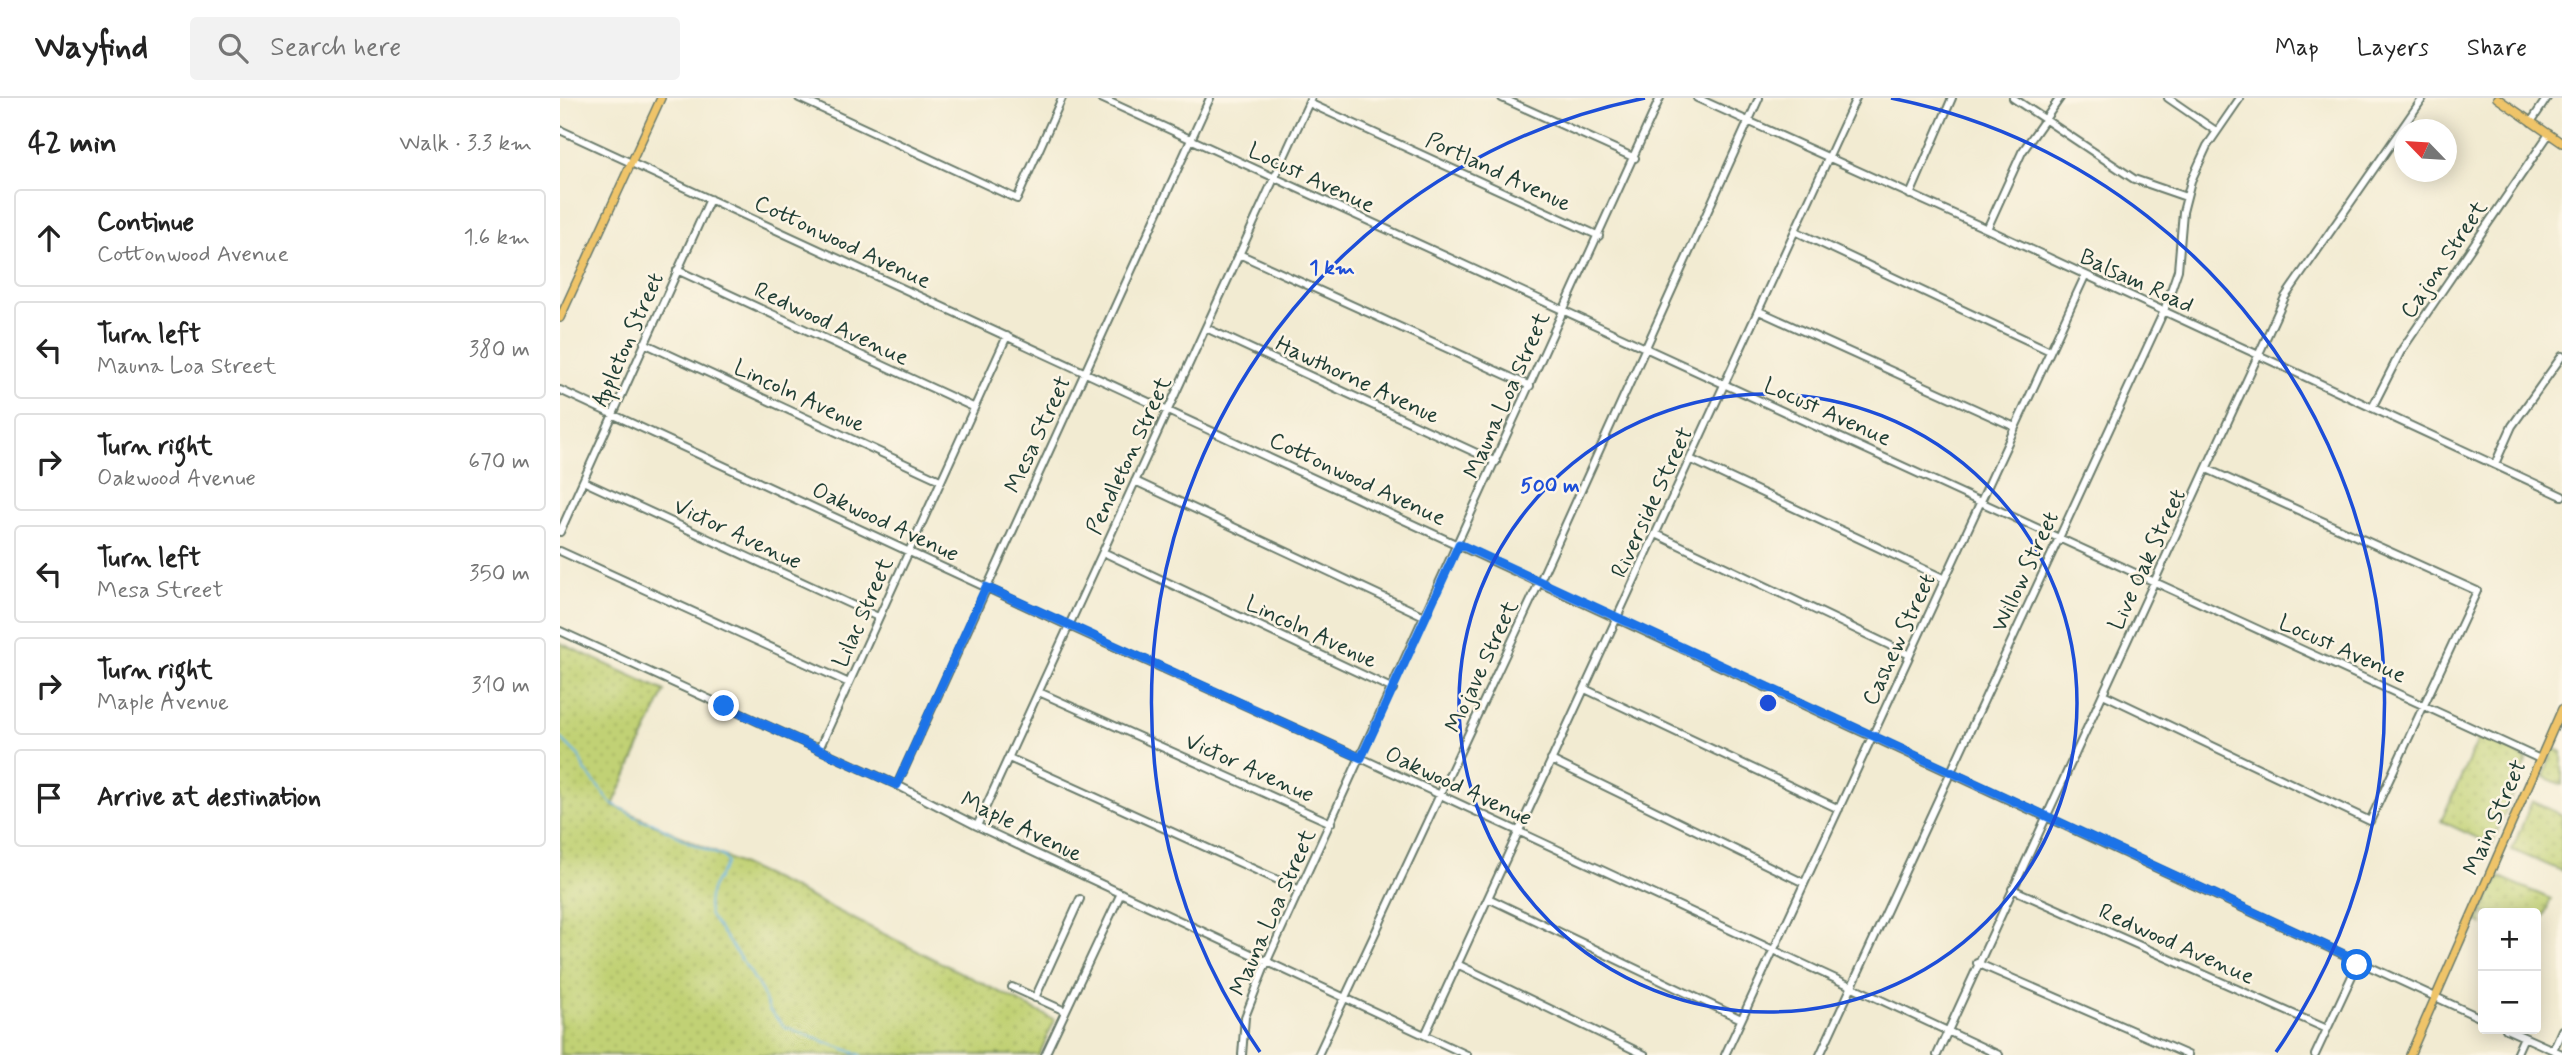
<!DOCTYPE html>
<meta charset="utf-8">
<style>
:root{--surface:#fff;--page:#f2f2f2;--text:#222;--muted:#767676;--line:#e0e0e0}
body{margin:0;font-family:Mynerve,sans-serif;background:var(--page);color:var(--text)}
.controls{position:absolute;right:21px;bottom:21px;display:grid;overflow:hidden;border-radius:7px;box-shadow:0 4px 18px #0003}
.controls button{width:63px;height:63px;display:grid;place-items:center;padding:0;border:0;border-bottom:2px solid var(--line);background:var(--surface);color:var(--text);font:35px sans-serif}
.compass{position:absolute;left:1834px;top:21px;width:63px;height:63px;border-radius:50%;background:var(--surface);box-shadow:0 4px 18px #0003;rotate:295deg}
.stop{position:absolute;width:21px;height:21px;margin:-16px;border:5px solid #1a73e8;border-radius:50%;background:#fff}
.stop.end{background:#1a73e8;border-color:#fff;box-shadow:0 2px 7px #0008}
.list{margin:0;padding:0;list-style:none}
h2{display:flex;justify-content:space-between;align-items:center;height:91px;margin:0;padding:0 28px;font-size:30px}
h2 small{font-size:23px;font-weight:400;color:var(--muted)}
.list li{display:grid;grid-template-columns:46px 1fr auto;gap:21px;align-items:center;box-sizing:border-box;height:98px;margin:0 14px 14px;padding:0 14px;border:2px solid var(--line);border-radius:7px}
.list b{display:block;font-size:26px;white-space:nowrap}
.list p{margin:0;font-size:23px;white-space:nowrap;color:var(--muted)}
.list em{font-size:23px;font-style:normal;color:var(--muted)}
.icon{flex:none;width:38px;height:38px;fill:none;stroke:currentColor;stroke-width:2;stroke-linecap:round;stroke-linejoin:round}
.map{position:relative;flex:none;width:2002px;height:957px;overflow:hidden}
header{display:flex;align-items:center;gap:42px;box-sizing:border-box;height:98px;padding:0 35px;background:var(--surface);border-bottom:2px solid var(--line)}
header strong{font-size:33px}
nav{display:flex;gap:38px;margin-inline-start:auto;font-size:24px}
.search{width:490px;height:63px;background:var(--page);display:flex;align-items:center;gap:18px;box-sizing:border-box;padding:0 24px;border-radius:7px;color:var(--muted);font-size:26px}
main{display:flex}
aside{flex:1;background:var(--surface)}
.map>svg:first-child{display:block}
</style>
<header>
<strong>Wayfind</strong>
<div class="search"><svg class="icon" aria-label="search" viewBox="0 0 24 24"><circle cx="10" cy="10" r="6"/><path d="M15 15l6 6"/></svg>Search here</div>
<nav><a>Map</a><a>Layers</a><a>Share</a></nav>
</header>
<main>
<aside>
<h2>42 min<small>Walk · 3.3 km</small></h2>
<ul class="list">
<li><svg class="icon" aria-label="ahead" viewBox="0 0 24 24"><path d="M12 20V5M6 11l6-6 6 6"/></svg><div><b>Continue</b><p>Cottonwood Avenue</p></div><em>1.6 km</em></li>
<li><svg class="icon" aria-label="left" viewBox="0 0 24 24"><path d="M17 20v-9H6M10 6l-5 5 5 5"/></svg><div><b>Turn left</b><p>Mauna Loa Street</p></div><em>380 m</em></li>
<li><svg class="icon" aria-label="right" viewBox="0 0 24 24"><path d="M7 20v-9h11M14 6l5 5-5 5"/></svg><div><b>Turn right</b><p>Oakwood Avenue</p></div><em>670 m</em></li>
<li><svg class="icon" aria-label="left" viewBox="0 0 24 24"><path d="M17 20v-9H6M10 6l-5 5 5 5"/></svg><div><b>Turn left</b><p>Mesa Street</p></div><em>350 m</em></li>
<li><svg class="icon" aria-label="right" viewBox="0 0 24 24"><path d="M7 20v-9h11M14 6l5 5-5 5"/></svg><div><b>Turn right</b><p>Maple Avenue</p></div><em>310 m</em></li>
<li><svg class="icon" aria-label="arrive" viewBox="0 0 24 24"><path d="M6 21V4h12l-3 4 3 4H6"/></svg><div><b>Arrive at destination</b></div></li>
</ul>
</aside>
<div class="map">
<svg width="2002" height="957" viewBox="0 0 2002 957">
<defs>
<pattern id="grass-dots" width="8" height="8" patternUnits="userSpaceOnUse" patternTransform="scale(1.75)"><rect width="8" height="8" fill="#c1d174"/><path d="M2 2h.1M6 6h.1" fill="none" stroke="#a5b465" stroke-width="1.8" stroke-linecap="round"/></pattern>
</defs>
<rect width="100%" height="100%" fill="#fcf5e5"/>
<filter id="ink" filterUnits="userSpaceOnUse"><feTurbulence type="fractalNoise" baseFrequency=".0143" numOctaves="2"/><feDisplacementMap in="SourceGraphic" scale="14" xChannelSelector="R" yChannelSelector="G"/><feConvolveMatrix kernelMatrix="1 2 1 2 8 2 1 2 1" color-interpolation-filters="sRGB"/></filter>
<filter id="wash" filterUnits="userSpaceOnUse"><feTurbulence type="fractalNoise" baseFrequency=".00686" numOctaves="4" result="noise"/><feDisplacementMap in="SourceGraphic" scale="28" xChannelSelector="R" yChannelSelector="G"/><feGaussianBlur stdDeviation="1.57" result="paint"/><feColorMatrix in="noise" values="0 0 0 0 0 0 0 0 0 0 0 0 0 0 0 0 0 1.4 0 .05"/><feComposite in="paint" operator="in"/></filter>
<g filter="url(#wash)">
<rect width="100%" height="100%" fill="#f2ebd2"/>
<path fill="url(#grass-dots)" stroke="#708754" stroke-width="2" d="M0,545l105,48 -52,114 179,83 263,132 -16,35h-479z
M1920,637l47,24 -35,86 -51,-24z
M1993,650l9,4v33l-18,-8z
M1972,703l30,14v56l-50,-21z
M1940,779l51,22 -15,35v-21h-53v12l-6,-3z"/>
<g fill="none" stroke-linecap="round" stroke-linejoin="round">
<path stroke="#6bb7e5" stroke-width="2" d="M0,639l19,19 5,13 27,34 32,18 9,1 36,20 36,15 3,6c-10,16 -24,33 -17,53l40,56 12,20 7,18 16,17 76,28"/>
</g>
</g>
<g filter="url(#ink)">
<g fill="none" stroke-linecap="round" stroke-linejoin="round">
<defs>
<path id="minor" d="M239,0l218,101 45,-101
M541,0l1439,661
M942,0l133,60
M1137,0l290,131 575,267
M1453,0l121,81 52,18
M1608,0l48,33
M749,5l290,133
M1971,24l16,-24
M0,32l1923,889
M1350,97l42,-97
M1427,131l35,-77 38,-54
M1235,133l255,120
M679,156l291,132
M117,172l296,137
M1199,213l256,116
M646,230l290,134
M84,245l296,137
M0,292l509,236 292,132 638,297
M1812,310l29,-57 148,-217
M1130,361l255,120
M1935,366l17,-38 50,-70
M23,383l295,136
M575,383l289,135
M0,434l150,-333
M1096,436l254,121
M0,453l289,132
M543,454l290,137
M0,533l337,154 80,41 490,229
M1025,591l254,120
M479,594l292,131
M1543,596l267,127 107,-230 -270,-122
M259,651l188,-413
M449,660l291,132
M991,662l253,123
M337,687l313,-687
M417,728l334,-728
M1452,791l315,140
M928,800l253,121
M1417,865l211,92
M897,866l188,91
M452,889l53,24
M475,900l45,-99
M1946,931l56,25
M865,937l431,-937
M1993,952l9,-20
M485,957l76,-162
M682,957l3,-38 22,-56 393,-863
M758,957l222,-474 219,-483
M1165,957l360,-779
M1260,957l344,-744 14,-41 5,-58 8,-31 16,-35 33,-48
M1377,957l348,-758 138,-199
M1755,957l44,-94
M1956,957l8,-18"/>
<path id="major" d="M1937,0l65,45
M0,220l101,-220
M1850,957l152,-346"/>
</defs>
<use href="#minor" stroke="#697a6b" stroke-width="10"/>
<use href="#major" stroke="#697a6b" stroke-width="10"/>
<use href="#minor" stroke="#fff" stroke-width="6"/>
<use href="#major" stroke="#efc469" stroke-width="7"/>
</g>
</g>
<g fill="none" stroke-linecap="round" stroke-linejoin="round" filter="url(#ink)">
<path stroke="#1a73e8" stroke-width="9" d="M164,608l173,79 89,-198 375,171 98,-214 900,417 -2,4"/>
</g>
<g fill="none" stroke="#1d4ed8" stroke-width="3.5">
<circle cx="1208" cy="605" r="309"/>
<path d="M700 954A617 617 0 0 1 1085 0M1331 0A617 617 0 0 1 1716 954"/>
</g>
<g text-anchor="middle" stroke-width="5" stroke-linejoin="round" paint-order="stroke">
<g font-size="23" fill="#1f3d34" stroke="#fcf5e5">
<text transform="translate(939 73) rotate(25)" y="8">Portland Avenue</text>
<text transform="translate(752 79) rotate(25)" y="8">Locust Avenue</text>
<text transform="translate(283 143) rotate(25)" y="8">Cottonwood Avenue</text>
<text transform="translate(1883 161) rotate(-56)" y="8">Cajon Street</text>
<text transform="translate(1577 182) rotate(25)" y="8">Balsam Road</text>
<text transform="translate(272 225) rotate(25)" y="8">Redwood Avenue</text>
<text transform="translate(67 241) rotate(-66)" y="8">Appleton Street</text>
<text transform="translate(798 281) rotate(25)" y="8">Hawthorne Avenue</text>
<text transform="translate(240 297) rotate(25)" y="8">Lincoln Avenue</text>
<text transform="translate(946 297) rotate(-66)" y="8">Mauna Loa Street</text>
<text transform="translate(1268 313) rotate(24)" y="8">Locust Avenue</text>
<text transform="translate(477 336) rotate(-65)" y="8">Mesa Street</text>
<text transform="translate(568 357) rotate(-65)" y="8">Pendleton Street</text>
<text transform="translate(798 380) rotate(25)" y="8">Cottonwood Avenue</text>
<text transform="translate(1091 404) rotate(-65)" y="8">Riverside Street</text>
<text transform="translate(326 423) rotate(25)" y="8">Oakwood Avenue</text>
<text transform="translate(178 435) rotate(25)" y="8">Victor Avenue</text>
<text transform="translate(1586 461) rotate(-65)" y="8">Live Oak Street</text>
<text transform="translate(1464 473) rotate(-65)" y="8">Willow Street</text>
<text transform="translate(302 514) rotate(-66)" y="8">Lilac Street</text>
<text transform="translate(752 533) rotate(25)" y="8">Lincoln Avenue</text>
<text transform="translate(1338 541) rotate(-65)" y="8">Cashew Street</text>
<text transform="translate(1783 550) rotate(24)" y="8">Locust Avenue</text>
<text transform="translate(921 568) rotate(-65)" y="8">Mojave Street</text>
<text transform="translate(690 669) rotate(24)" y="8">Victor Avenue</text>
<text transform="translate(899 687) rotate(25)" y="8">Oakwood Avenue</text>
<text transform="translate(1934 719) rotate(-66)" y="8">Main Street</text>
<text transform="translate(462 728) rotate(26)" y="8">Maple Avenue</text>
<text transform="translate(712 814) rotate(-66)" y="8">Mauna Loa Street</text>
<text transform="translate(1617 845) rotate(24)" y="8">Redwood Avenue</text>
</g>
</g>
<circle cx="1208" cy="605" r="10" fill="#1d4ed8" stroke="#fcf5e5" stroke-width="3.5"/>
<g font-size="21" text-anchor="middle" font-weight="bold" fill="#1d4ed8" stroke="#fcf5e5" stroke-width="5" stroke-linejoin="round" paint-order="stroke">
<text x="772" y="176">1 km</text>
<text x="990" y="394">500 m</text>
</g>
</svg>
<div class="controls">
<button>+</button>
<button>−</button>
</div>
<svg class="compass" viewBox="-18 -18 36 36"><path d="M0-13l5 13h-10z" fill="#e53935"/><path d="M0 13l5-13h-10z" fill="#767676"/></svg>
<div class="stop" style="left:1797px;top:867px"></div>
<div class="stop end" style="left:164px;top:608px"></div>
</div>
</main>
